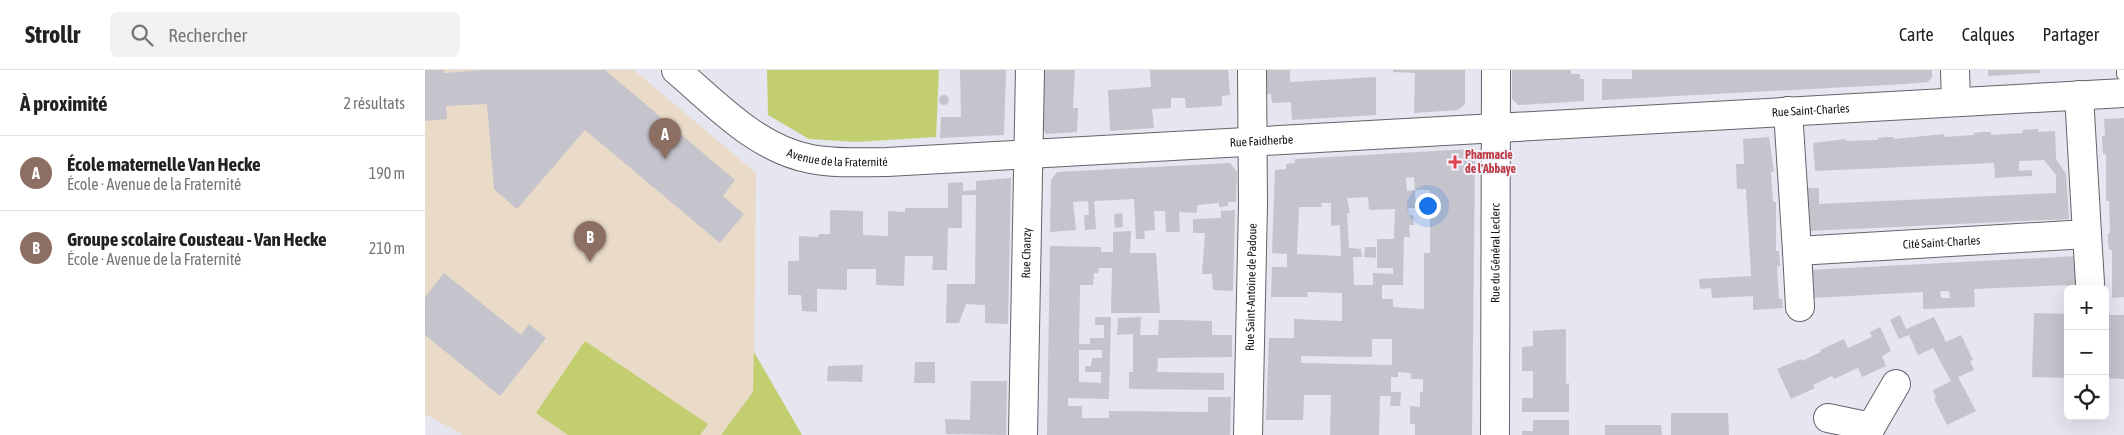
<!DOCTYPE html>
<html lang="fr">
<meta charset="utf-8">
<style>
:root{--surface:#fff;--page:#f2f2f2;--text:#222;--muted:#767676;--line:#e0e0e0;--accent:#0b8043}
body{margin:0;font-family:"Asap Condensed",sans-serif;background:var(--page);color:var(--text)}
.controls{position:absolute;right:15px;bottom:15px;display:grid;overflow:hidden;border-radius:8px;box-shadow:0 5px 20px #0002}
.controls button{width:45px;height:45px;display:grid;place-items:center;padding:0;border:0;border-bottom:1px solid var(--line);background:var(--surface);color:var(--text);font:25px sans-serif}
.you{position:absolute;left:1002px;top:135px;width:18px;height:18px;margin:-12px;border:4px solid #fff;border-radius:50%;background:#1a73e8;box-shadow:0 0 0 8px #1a73e833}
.badge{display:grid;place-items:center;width:32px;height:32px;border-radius:50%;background:var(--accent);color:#fff;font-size:16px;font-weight:700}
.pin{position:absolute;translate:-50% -41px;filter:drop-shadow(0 1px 2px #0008)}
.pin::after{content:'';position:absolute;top:26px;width:18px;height:15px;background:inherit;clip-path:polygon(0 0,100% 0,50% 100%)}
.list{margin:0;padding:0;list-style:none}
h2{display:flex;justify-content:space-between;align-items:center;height:65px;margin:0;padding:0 20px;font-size:21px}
h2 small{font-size:16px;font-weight:400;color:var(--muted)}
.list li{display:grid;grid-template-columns:32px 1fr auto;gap:15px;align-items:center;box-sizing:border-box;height:75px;padding:0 20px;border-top:1px solid var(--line)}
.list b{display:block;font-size:19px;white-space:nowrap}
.list p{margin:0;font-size:16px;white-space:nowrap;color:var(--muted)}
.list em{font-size:16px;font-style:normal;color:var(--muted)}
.icon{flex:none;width:28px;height:28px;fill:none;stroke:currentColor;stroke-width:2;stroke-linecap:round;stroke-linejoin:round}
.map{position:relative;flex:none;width:1699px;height:365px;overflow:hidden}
header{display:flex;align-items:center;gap:30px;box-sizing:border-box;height:70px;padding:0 25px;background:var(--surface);border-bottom:1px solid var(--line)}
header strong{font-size:24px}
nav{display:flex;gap:28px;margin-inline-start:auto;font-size:18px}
.search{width:350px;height:45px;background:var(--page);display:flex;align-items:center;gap:12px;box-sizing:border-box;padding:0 18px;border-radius:8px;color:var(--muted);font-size:19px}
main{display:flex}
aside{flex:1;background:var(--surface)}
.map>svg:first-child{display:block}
</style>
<header>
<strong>Strollr</strong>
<div class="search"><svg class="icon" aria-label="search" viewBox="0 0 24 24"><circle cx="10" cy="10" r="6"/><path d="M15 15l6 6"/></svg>Rechercher</div>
<nav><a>Carte</a><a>Calques</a><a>Partager</a></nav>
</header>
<main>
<aside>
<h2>À proximité<small>2 résultats</small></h2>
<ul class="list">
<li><span class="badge" style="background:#8d6e63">A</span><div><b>École maternelle Van Hecke</b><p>École · Avenue de la Fraternité</p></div><em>190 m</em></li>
<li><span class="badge" style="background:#8d6e63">B</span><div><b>Groupe scolaire Cousteau - Van Hecke</b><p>École · Avenue de la Fraternité</p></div><em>210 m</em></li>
</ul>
</aside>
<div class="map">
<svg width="1699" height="365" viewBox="0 0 1699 365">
<rect width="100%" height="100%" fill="#e5e6ef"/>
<path fill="#e9dbc8" d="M0,0h209l122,103 -2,219 -33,43h-258l-38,-21z"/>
<path fill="#c3ce70" d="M342,0h172l-3,67 -80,5 -47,-3 -41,-24z
M160,271l123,83 -8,11h-132l-32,-22z
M329,282l48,83h-81l32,-43z"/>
<path fill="#c5c3cb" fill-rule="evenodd" d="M0,0h18l1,3 40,-3h121l130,110 -12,16 21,18 -24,29 -135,-113 -68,79 -23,-20 -7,-85 -41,2 1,13 -22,2z
M535,0h46l-2,65 -64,3 1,-21h20z
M617,0h33l-2,38h5l-1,24 -31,2 -5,-9z
M725,0h78l2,25 -8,1v10l-36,2 -1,-10h-14v10l-19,1 2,19 -44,3 -2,-41 43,-3z
M838,0h27v12l86,-5v38l-84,5 -1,-18 -19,1 -1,-9h-6z
M968,0h72v34l-7,6 -44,3 1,-40 -22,-1z
M1087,0h59v4h9v5h4v22l-66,4 -6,-6z
M1207,0h300v7l-4,5 -23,2 -303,16v-21h30z
M1563,0h52v3l-52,3z
M514 30a5 5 0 1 1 10 0a5 5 0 1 1-10 0Z
M1699,48v179l-12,1v-48h-3l-1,-8v-9h2l-1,-32h-3v-47h-3l-1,-18h3l-1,-17z
M1613,59v3l17,-1 1,28 10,15 3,45 -261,12 -2,-43h13v16l237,-11v-18l-12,-15 -25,1v10l13,-1v6l-24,1 -13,1 -1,-15 -179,8 -2,-28 33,-4v2l32,-1v-2l8,-1h8v2l50,-5v3l30,-2v-2l8,-1h9v3l32,-2 -1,-3z
M1344,67l5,34 -3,1 2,30h3v49h3l1,15h-3l2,33h3l1,9 -30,2v-14l-41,2 -1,-10 -11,1 -1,-10 52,-3 -5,-87h-9l-1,-25h8l-1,-25z
M1044,79l6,7 -3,279h-57v-11h-5v-18l10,1v-15h3v-13h-12v-6l-13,-1v5h-7v15h10l-1,14h-10l1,-10h-11l-1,39h-49l1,-40h-27l-1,25h-37l3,-82h25v-19l48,2v-28l-35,-1 1,5h-37l1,-30h15v-13l-15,-1 3,-83 11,-1v-5l9,-1v-4zM989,107l1,13 -8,1 -1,-13zM990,120h15v63h-6v56l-31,-2v-8h-11v-14h21l1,-48h6l-1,-12h5l-1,-10h-4l-1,-7h8zM943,127l1,13 26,-1 -1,30h-17v29h16v6l-20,-1v12h-19l-1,-28h9l-1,-8 -12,-1 -2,-35h3l-3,-15zM896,133h10v23l9,-1 1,31 -44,-2 2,-47h23zM947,269h20v26l-91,-2v-7l71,1z
M805,93l7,9 -1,30h-8v4l-7,1h-2v-4l-22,2v8l-18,-1 1,20h-14l-1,-21h-11l1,19 -11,1 1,8h-9l-2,-40 -40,2 2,28 -11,1 -1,-15h5l-1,-14 -15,1 3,28 -26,2 1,-52 6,-8z
M586,108l-3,146 -23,-1v-18l-19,-1 -7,19h-13l1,-39h28l1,-89h-14v33h-14l-1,42h-15l1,-14h-28l-1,30 -28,-1v-16h-29v21l-30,-1v23l-15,-1 -1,-16h-13v-34h11v-25l19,1 1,-3h11v-24l33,1v24l25,1v-25l17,1v-4h43v-25l15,-1v9l13,-1v-9z
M810,140l-2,81 -20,-1 -1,-16h-10l3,-41h-12v-14l28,-1v-7z
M697,143l1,14 -8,1 -1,-14z
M706,161l-1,22h26l4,60h-49l1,-45h-13l-1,5h-4l-1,12h-13l-1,59h11v-6h14v-13h-9v-8h16l-2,82 -41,-1v8h14v12h27v-7l99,1v-15h23l-1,38h-183l3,-189 51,1v5h12v-20zM654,280h23v8h-10l-1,8h-6v6h16v11l-22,-1z
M940,177h11v11l-12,-1z
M1653,186l2,33h-13v-4l-93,4 1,18 -52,2v-17l-112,6 -2,-28zM1515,221h9l1,7h-9z
M19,203l77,62 8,-11 17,14 -46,58 -75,-61v-38z
M1609,243l34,1v64l-36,-1z
M1475,245l6,14 28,-12 12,25 15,-7 12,25 -3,1 4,9 -16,7 18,34 -29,14 -13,-26 2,-1 -3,-8 18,-9 -18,-33 -15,7 -9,-20 -10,4 -9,-19z
M1680,245h19v64l-19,-1z
M716,247l-1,18h18l1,-15h20l33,1v14h20v22l-74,1 -1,14 67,1v17l-95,-1v-17h4v-38l-16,1 1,-17z
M1455,257l11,24 -9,5 4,10 -24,11 -4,-9 -24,11 -2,-3 -19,9 2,3 -24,11 -14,-30 24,-10 1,2 19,-9 -1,-2 24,-11 4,9 24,-11 -2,-5z
M1141,259v55l3,-1v29h-47v-14h11v-27h-11v-24l11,-1v-15z
M490,292h20v21h-21z
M438,295l-1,17 -35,-1 1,-15z
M546,311h36l-1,54 -60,-1 -1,-15 25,1z
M1246,343h57l1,22h-58z
M1108,350h36v15h-47v-4h11z
M1180,355h56l1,10h-57z"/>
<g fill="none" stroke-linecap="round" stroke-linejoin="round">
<defs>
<path id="lane" d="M1699,0v4"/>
<g id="street">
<path id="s1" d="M251,0c40,34 81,79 135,89 25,5 51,3 76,3l1237,-69"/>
<path d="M1530,0l1,32"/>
<path id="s2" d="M1363,41l9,140 290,-17 -8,-139"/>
<path d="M1662,164l3,49"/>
<path d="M1372,181l3,56"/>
<path d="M1403,348l43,9"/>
<path d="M1446,357l25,-43"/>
<path id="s3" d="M598,365l7,-365"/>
<path id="s4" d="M823,365l5,-231 -1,-134"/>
</g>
<g id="secondary">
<path id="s5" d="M1070,365l1,-365"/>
</g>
</defs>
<use href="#lane" stroke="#63646b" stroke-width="16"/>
<use href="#street" stroke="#63646b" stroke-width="30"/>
<use href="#secondary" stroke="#63646b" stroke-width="30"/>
<use href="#lane" stroke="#fff" stroke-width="14"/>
<use href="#street" stroke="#fff" stroke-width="28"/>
<use href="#secondary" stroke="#fff" stroke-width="28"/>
</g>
<path fill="#e0444e" stroke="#f3f3fc" stroke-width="2" d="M1027.5 84.5h5v5h5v5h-5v5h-5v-5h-5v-5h5z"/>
<g text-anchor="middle" stroke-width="4" stroke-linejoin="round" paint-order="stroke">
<g font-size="12" fill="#161619" stroke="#f3f3fc">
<text dy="4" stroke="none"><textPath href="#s1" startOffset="1165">Rue Saint-Charles</textPath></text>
<text dy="4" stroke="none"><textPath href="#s1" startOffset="615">Rue Faidherbe</textPath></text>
<text dy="4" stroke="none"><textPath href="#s1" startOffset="190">Avenue de la Fraternité</textPath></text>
<text dy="4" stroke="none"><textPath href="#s2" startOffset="285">Cité Saint-Charles</textPath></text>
<text dy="4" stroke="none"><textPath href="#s3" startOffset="182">Rue Chanzy</textPath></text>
<text dy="4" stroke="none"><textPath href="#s5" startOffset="182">Rue du Général Leclerc</textPath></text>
<text dy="4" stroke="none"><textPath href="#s4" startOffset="148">Rue Saint-Antoine de Padoue</textPath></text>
</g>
<g font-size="12" font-weight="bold" fill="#be3a42" stroke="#f3f3fc" text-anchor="start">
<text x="1040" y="89">Pharmacie<tspan x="1040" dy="14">de l'Abbaye</tspan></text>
</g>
</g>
</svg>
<div class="controls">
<button>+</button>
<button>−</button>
<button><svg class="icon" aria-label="locate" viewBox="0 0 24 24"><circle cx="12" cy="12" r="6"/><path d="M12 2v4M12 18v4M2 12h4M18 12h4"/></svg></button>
</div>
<div class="you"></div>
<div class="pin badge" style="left:240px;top:89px;background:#8d6e63">A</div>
<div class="pin badge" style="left:165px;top:192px;background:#8d6e63">B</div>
</div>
</main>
